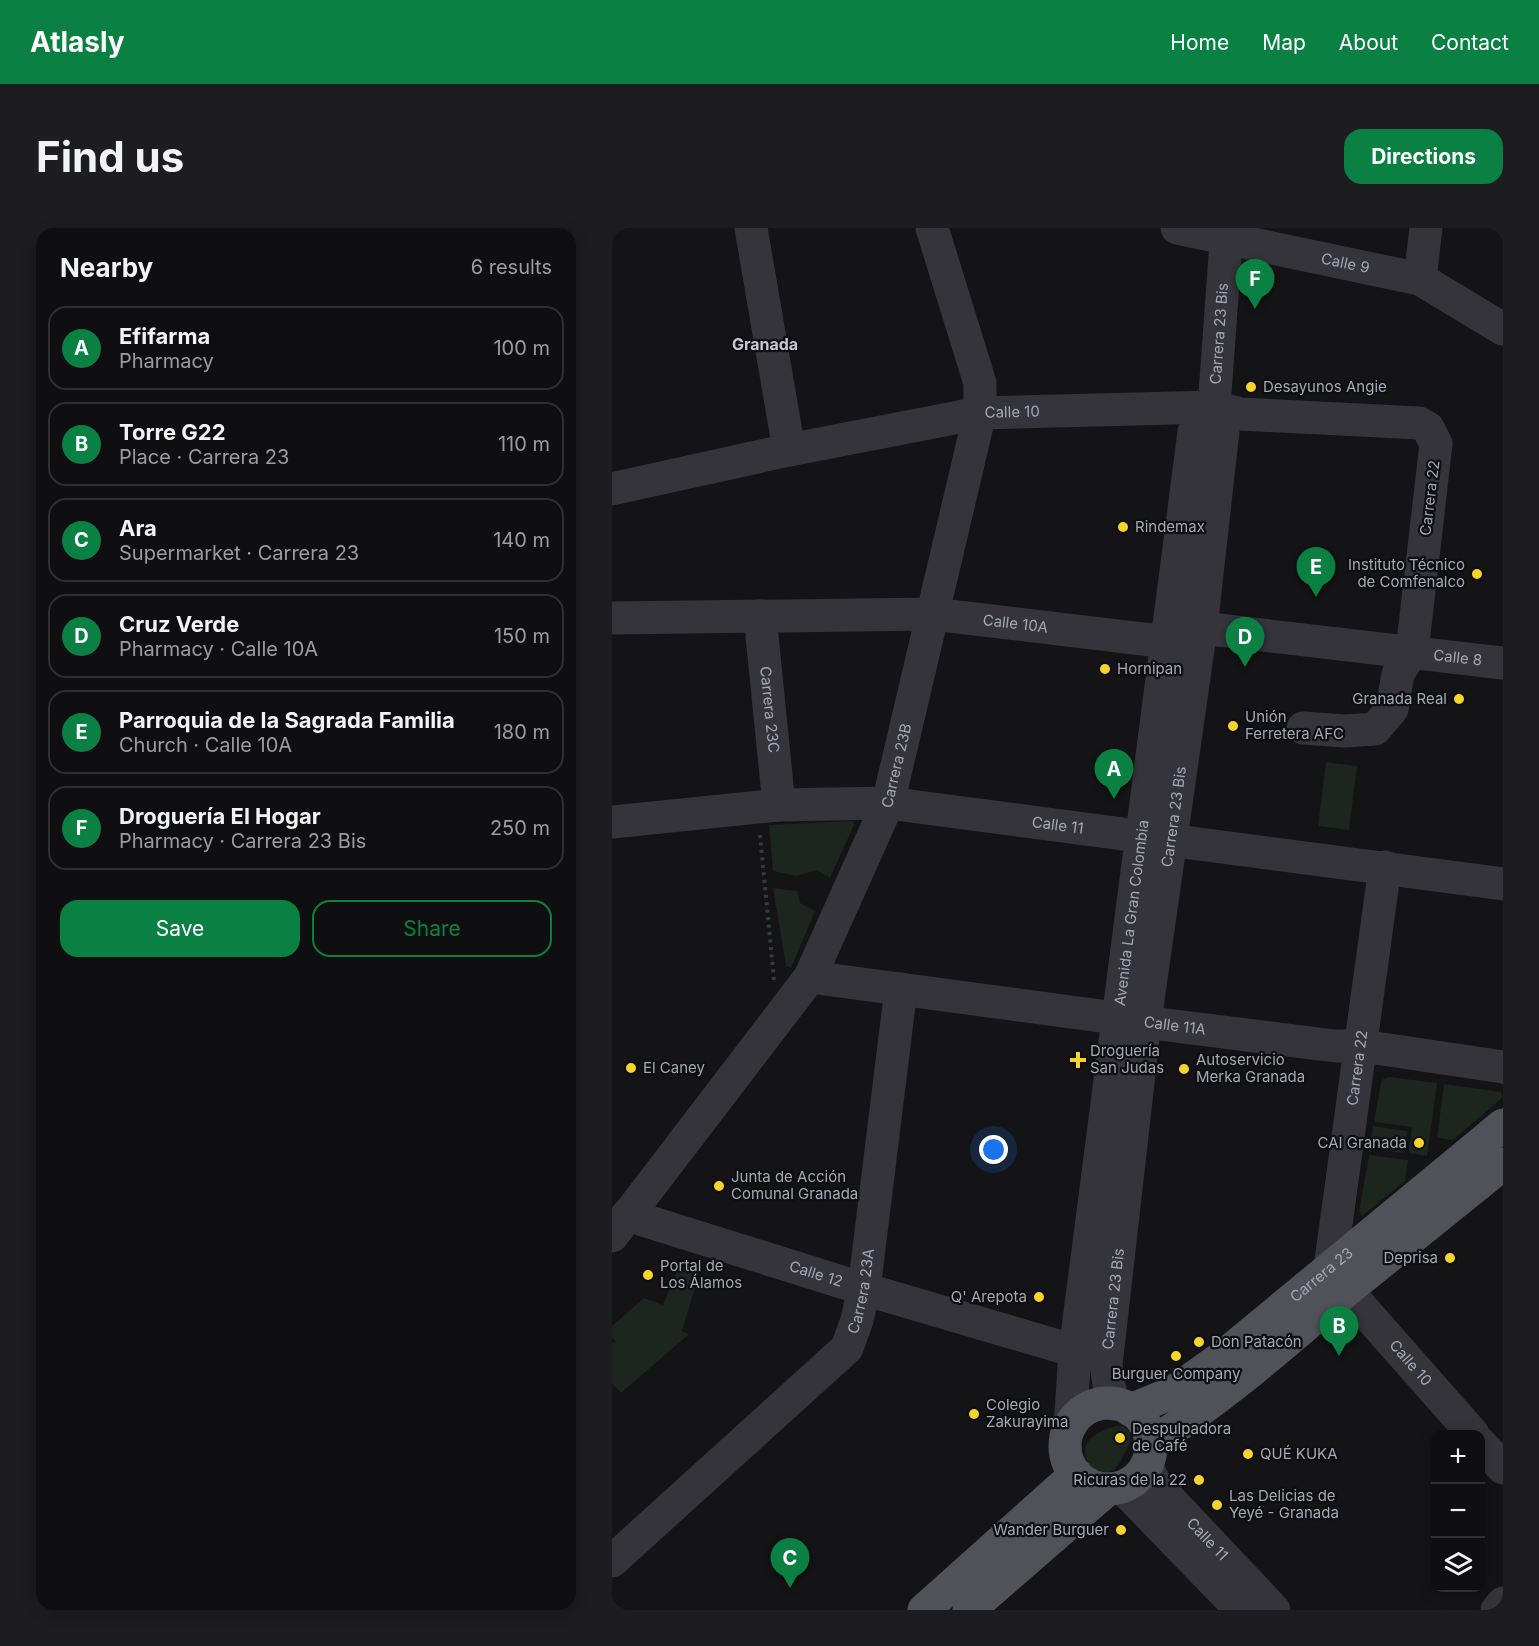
<!DOCTYPE html>
<meta charset="utf-8">
<style>
:root{--surface:#0f0e10;--page:#1d1c1e;--text:#f1f3f6;--muted:#9b9c9f;--line:#2f2e30;--accent:#0b8043}
body{margin:0;font-family:Inter,sans-serif;background:var(--page);color:var(--text)}
.controls{position:absolute;right:18px;bottom:18px;display:grid;overflow:hidden;border-radius:12px;box-shadow:0 3px 15px #0003}
.controls button{width:54px;height:54px;display:grid;place-items:center;padding:0;border:0;border-bottom:2px solid var(--line);background:var(--surface);color:var(--text);font:30px sans-serif}
.you{position:absolute;left:382px;top:922px;width:21px;height:21px;margin:-15px;border:4px solid #fff;border-radius:50%;background:#1a73e8;box-shadow:0 0 0 9px #1a73e833}
.badge{display:grid;place-items:center;width:39px;height:39px;border-radius:50%;background:var(--accent);color:#fff;font-size:20px;font-weight:700}
.pin{position:absolute;translate:-50% -50px;filter:drop-shadow(0 2px 3px #0008)}
.pin::after{content:'';position:absolute;top:32px;width:21px;height:18px;background:inherit;clip-path:polygon(0 0,100% 0,50% 100%)}
.list{margin:0;padding:0;list-style:none}
h2{display:flex;justify-content:space-between;align-items:center;height:78px;margin:0;padding:0 24px;font-size:26px}
h2 small{font-size:20px;font-weight:400;color:var(--muted)}
.list li{display:grid;grid-template-columns:39px 1fr auto;gap:18px;align-items:center;box-sizing:border-box;height:84px;margin:0 12px 12px;padding:0 12px;border:2px solid var(--line);border-radius:18px}
.list b{display:block;font-size:22px;white-space:nowrap}
.list p{margin:0;font-size:20px;white-space:nowrap;color:var(--muted)}
.list em{font-size:20px;font-style:normal;color:var(--muted)}
.actions{display:flex;gap:12px;padding:18px 24px}
.actions a{flex:1;padding:14px 0;border:2px solid var(--accent);border-radius:18px;text-align:center;font-size:21px;color:var(--accent)}
.actions .main{background:var(--accent);color:#fff}
.icon{flex:none;width:33px;height:33px;fill:none;stroke:currentColor;stroke-width:2;stroke-linecap:round;stroke-linejoin:round}
.map{position:relative;flex:none;width:891px;height:1382px;overflow:hidden;border-radius:18px}
header{display:flex;align-items:center;gap:36px;box-sizing:border-box;height:84px;padding:0 30px;background:var(--accent);color:#fff}
header strong{font-size:28px}
nav{display:flex;gap:33px;margin-inline-start:auto;font-size:21px}
.intro{display:flex;align-items:center;justify-content:space-between;box-sizing:border-box;height:144px;padding:0 36px}
h1{margin:0;font-size:42px}
.button{padding:15px 27px;border-radius:18px;background:var(--accent);color:#fff;font-size:21px;font-weight:700}
main{display:flex;gap:36px;padding:0 36px}
aside{flex:1;background:var(--surface);border-radius:18px;box-shadow:0 3px 15px #0003}
.map>svg:first-child{display:block}
</style>
<header>
<strong>Atlasly</strong>
<nav><a>Home</a><a>Map</a><a>About</a><a>Contact</a></nav>
</header>
<div class="intro"><h1>Find us</h1><a class="button">Directions</a></div>
<main>
<aside>
<h2>Nearby<small>6 results</small></h2>
<ul class="list">
<li><span class="badge">A</span><div><b>Efifarma</b><p>Pharmacy</p></div><em>100 m</em></li>
<li><span class="badge">B</span><div><b>Torre G22</b><p>Place · Carrera 23</p></div><em>110 m</em></li>
<li><span class="badge">C</span><div><b>Ara</b><p>Supermarket · Carrera 23</p></div><em>140 m</em></li>
<li><span class="badge">D</span><div><b>Cruz Verde</b><p>Pharmacy · Calle 10A</p></div><em>150 m</em></li>
<li><span class="badge">E</span><div><b>Parroquia de la Sagrada Familia</b><p>Church · Calle 10A</p></div><em>180 m</em></li>
<li><span class="badge">F</span><div><b>Droguería El Hogar</b><p>Pharmacy · Carrera 23 Bis</p></div><em>250 m</em></li>
</ul>
<div class="actions"><a class="main">Save</a><a>Share</a></div>
</aside>
<div class="map">
<svg width="891" height="1382" viewBox="0 0 891 1382">
<rect width="100%" height="100%" fill="#141315"/>
<path fill="#1d251f" d="M714,534l31,4 -8,64 -31,-4z
M240,593l2,4 -24,53 -13,-8 -21,6 -23,-5 -4,-46z
M161,660l24,3 3,12 15,8 -24,57 -5,-2z
M777,849l48,6 -10,73 -18,-3 3,-26 -38,-5 7,-39 2,-4z
M832,856l57,8 2,5 -50,43 -16,-2z
M761,898l34,5 -3,22 -34,-5z
M757,927l39,5 -3,21 -43,35 -3,-5z
M68,1036l20,6 -18,61 7,3 -68,59 -9,-10v-40l3,-2 -3,-4v-11l32,-28 19,7z
M503,1198h8l7,5c3,10 -2,15 -6,23 -6,15 -14,23 -31,16 -19,-26 -2,-35 22,-44z"/>
<g fill="none" stroke-linecap="round" stroke-linejoin="round">
<path stroke="#3a3b41" stroke-width="4" stroke-dasharray="3 4.5" stroke-linecap="butt" d="M148,607l14,145"/>
<g stroke="#34343a" stroke-width="33">
<path d="M139,0l38,222"/>
<path id="s1" d="M565,0l243,51 83,50"/>
<path d="M808,51l6,-51"/>
<path id="s2" d="M0,261l177,-39 191,-37 234,-6 26,7 179,9 9,5 8,16 -24,207 -14,23 -6,35 -17,20 -30,2 -42,-3"/>
<path id="s3" d="M148,388l19,189"/>
<path id="s4" d="M0,390l321,-4 235,28 33,-14 302,35"/>
<path id="s5" d="M0,594l167,-17 109,-2 615,81"/>
<path id="s6" d="M198,749l365,49 160,20h27l141,21"/>
<path id="s7" d="M15,987l237,74 211,62"/>
<path id="s8" d="M0,1008l198,-259 78,-174 92,-390v-30l-48,-155"/>
<path id="s9" d="M718,1040l55,-401"/>
<path id="s10" d="M735,1063l126,143"/>
<path id="s11" d="M500,1176l-6,-39 39,-344 56,-393 22,-197 -9,-24 13,-179"/>
<path id="s12" d="M458,1199l5,-76 119,-919 20,-25"/>
<path d="M868,1215l23,25"/>
<path id="s13" d="M534,1238l10,19 118,125"/>
<path d="M510,1259l119,123"/>
<path id="s14" d="M0,1333l235,-213 10,-28 7,-31 37,-300"/>
<path d="M885,1382l6,-7"/>
</g>
<g stroke="#505159" stroke-width="33">
<circle cx="496" cy="1218" r="43"/>
<path id="s15" d="M518,1182l42,-17 49,-35 282,-233"/>
<path d="M539,1215c72,-44 131,-98 195,-152 52,-42 105,-85 157,-127"/>
<path d="M312,1382l152,-136"/>
<path d="M357,1382l139,-121"/>
</g>
</g>
<g fill="#f6d42a" stroke="#0f0e10" stroke-width="2">
<circle cx="639" cy="159" r="6"/>
<circle cx="511" cy="299" r="6"/>
<circle cx="865" cy="346" r="6"/>
<circle cx="493" cy="441" r="6"/>
<circle cx="847" cy="471" r="6"/>
<circle cx="621" cy="498" r="6"/>
<path d="M463 823h6v6h6v6h-6v6h-6v-6h-6v-6h6z"/>
<circle cx="19" cy="840" r="6"/>
<circle cx="572" cy="841" r="6"/>
<circle cx="807" cy="915" r="6"/>
<circle cx="107" cy="958" r="6"/>
<circle cx="838" cy="1030" r="6"/>
<circle cx="36" cy="1047" r="6"/>
<circle cx="427" cy="1069" r="6"/>
<circle cx="587" cy="1114" r="6"/>
<circle cx="564" cy="1128" r="6"/>
<circle cx="362" cy="1186" r="6"/>
<circle cx="508" cy="1210" r="6"/>
<circle cx="636" cy="1226" r="6"/>
<circle cx="587" cy="1252" r="6"/>
<circle cx="605" cy="1277" r="6"/>
<circle cx="509" cy="1302" r="6"/>
</g>
<g text-anchor="middle" stroke-width="4.5" stroke-linejoin="round" paint-order="stroke">
<g font-size="15" fill="#a4a7b6" stroke="#0f0e10">
<text dy="5" stroke="none"><textPath href="#s1" startOffset="172">Calle 9</textPath></text>
<text dy="5" stroke="none"><textPath href="#s11" startOffset="1080">Carrera 23 Bis</textPath></text>
<text dy="5" stroke="none"><textPath href="#s2" startOffset="408">Calle 10</textPath></text>
<text transform="translate(818 270) rotate(-83)" y="5">Carrera 22</text>
<text dy="5" stroke="none"><textPath href="#s4" startOffset="404">Calle 10A</textPath></text>
<text dy="5" stroke="none"><textPath href="#s4" startOffset="852">Calle 8</textPath></text>
<text dy="5" stroke="none"><textPath href="#s3" startOffset="94">Carrera 23C</textPath></text>
<text dy="5" stroke="none"><textPath href="#s8" startOffset="555">Carrera 23B</textPath></text>
<text dy="5" stroke="none"><textPath href="#s11" startOffset="592">Carrera 23 Bis</textPath></text>
<text dy="5" stroke="none"><textPath href="#s5" startOffset="448">Calle 11</textPath></text>
<text dy="5" stroke="none"><textPath href="#s12" startOffset="518">Avenida La Gran Colombia</textPath></text>
<text dy="5" stroke="none"><textPath href="#s6" startOffset="368">Calle 11A</textPath></text>
<text dy="5" stroke="none"><textPath href="#s9" startOffset="202">Carrera 22</textPath></text>
<text dy="5" stroke="none"><textPath href="#s7" startOffset="198">Calle 12</textPath></text>
<text dy="5" stroke="none"><textPath href="#s15" startOffset="236">Carrera 23</textPath></text>
<text dy="5" stroke="none"><textPath href="#s14" startOffset="376">Carrera 23A</textPath></text>
<text dy="5" stroke="none"><textPath href="#s11" startOffset="106">Carrera 23 Bis</textPath></text>
<text dy="5" stroke="none"><textPath href="#s10" startOffset="96">Calle 10</textPath></text>
<text dy="5" stroke="none"><textPath href="#s13" startOffset="96">Calle 11</textPath></text>
</g>
<g font-size="15" fill="#a4a7b6" stroke="#0f0e10" text-anchor="start">
<text x="651" y="164">Desayunos Angie</text>
<text x="523" y="304">Rindemax</text>
<text x="853" y="342" text-anchor="end">Instituto Técnico<tspan x="853" dy="17">de Comfenalco</tspan></text>
<text x="505" y="446">Hornipan</text>
<text x="835" y="476" text-anchor="end">Granada Real</text>
<text x="633" y="494">Unión<tspan x="633" dy="17">Ferretera AFC</tspan></text>
<text x="478" y="828">Droguería<tspan x="478" dy="17">San Judas</tspan></text>
<text x="584" y="837">Autoservicio<tspan x="584" dy="17">Merka Granada</tspan></text>
<text x="31" y="845">El Caney</text>
<text x="795" y="920" text-anchor="end">CAI Granada</text>
<text x="119" y="954">Junta de Acción<tspan x="119" dy="17">Comunal Granada</tspan></text>
<text x="826" y="1035" text-anchor="end">Deprisa</text>
<text x="48" y="1043">Portal de<tspan x="48" dy="17">Los Álamos</tspan></text>
<text x="415" y="1074" text-anchor="end">Q' Arepota</text>
<text x="599" y="1119">Don Patacón</text>
<text x="564" y="1151" text-anchor="middle">Burguer Company</text>
<text x="374" y="1182">Colegio<tspan x="374" dy="17">Zakurayima</tspan></text>
<text x="520" y="1206">Despulpadora<tspan x="520" dy="17">de Café</tspan></text>
<text x="648" y="1231">QUÉ KUKA</text>
<text x="575" y="1257" text-anchor="end">Ricuras de la 22</text>
<text x="617" y="1273">Las Delicias de<tspan x="617" dy="17">Yeyé - Granada</tspan></text>
<text x="497" y="1307" text-anchor="end">Wander Burguer</text>
</g>
<g font-size="16" font-weight="bold" fill="#c6c7d2" stroke="#0f0e10">
<text x="153" y="122">Granada</text>
</g>
</g>
</svg>
<div class="controls">
<button>+</button>
<button>−</button>
<button><svg class="icon" aria-label="layers" viewBox="0 0 24 24"><path d="M12 4l9 5-9 5-9-5zM3 14l9 5 9-5"/></svg></button>
</div>
<div class="you"></div>
<div class="pin badge" style="left:502px;top:571px">A</div>
<div class="pin badge" style="left:727px;top:1128px">B</div>
<div class="pin badge" style="left:178px;top:1360px">C</div>
<div class="pin badge" style="left:633px;top:439px">D</div>
<div class="pin badge" style="left:704px;top:369px">E</div>
<div class="pin badge" style="left:643px;top:81px">F</div>
</div>
</main>
